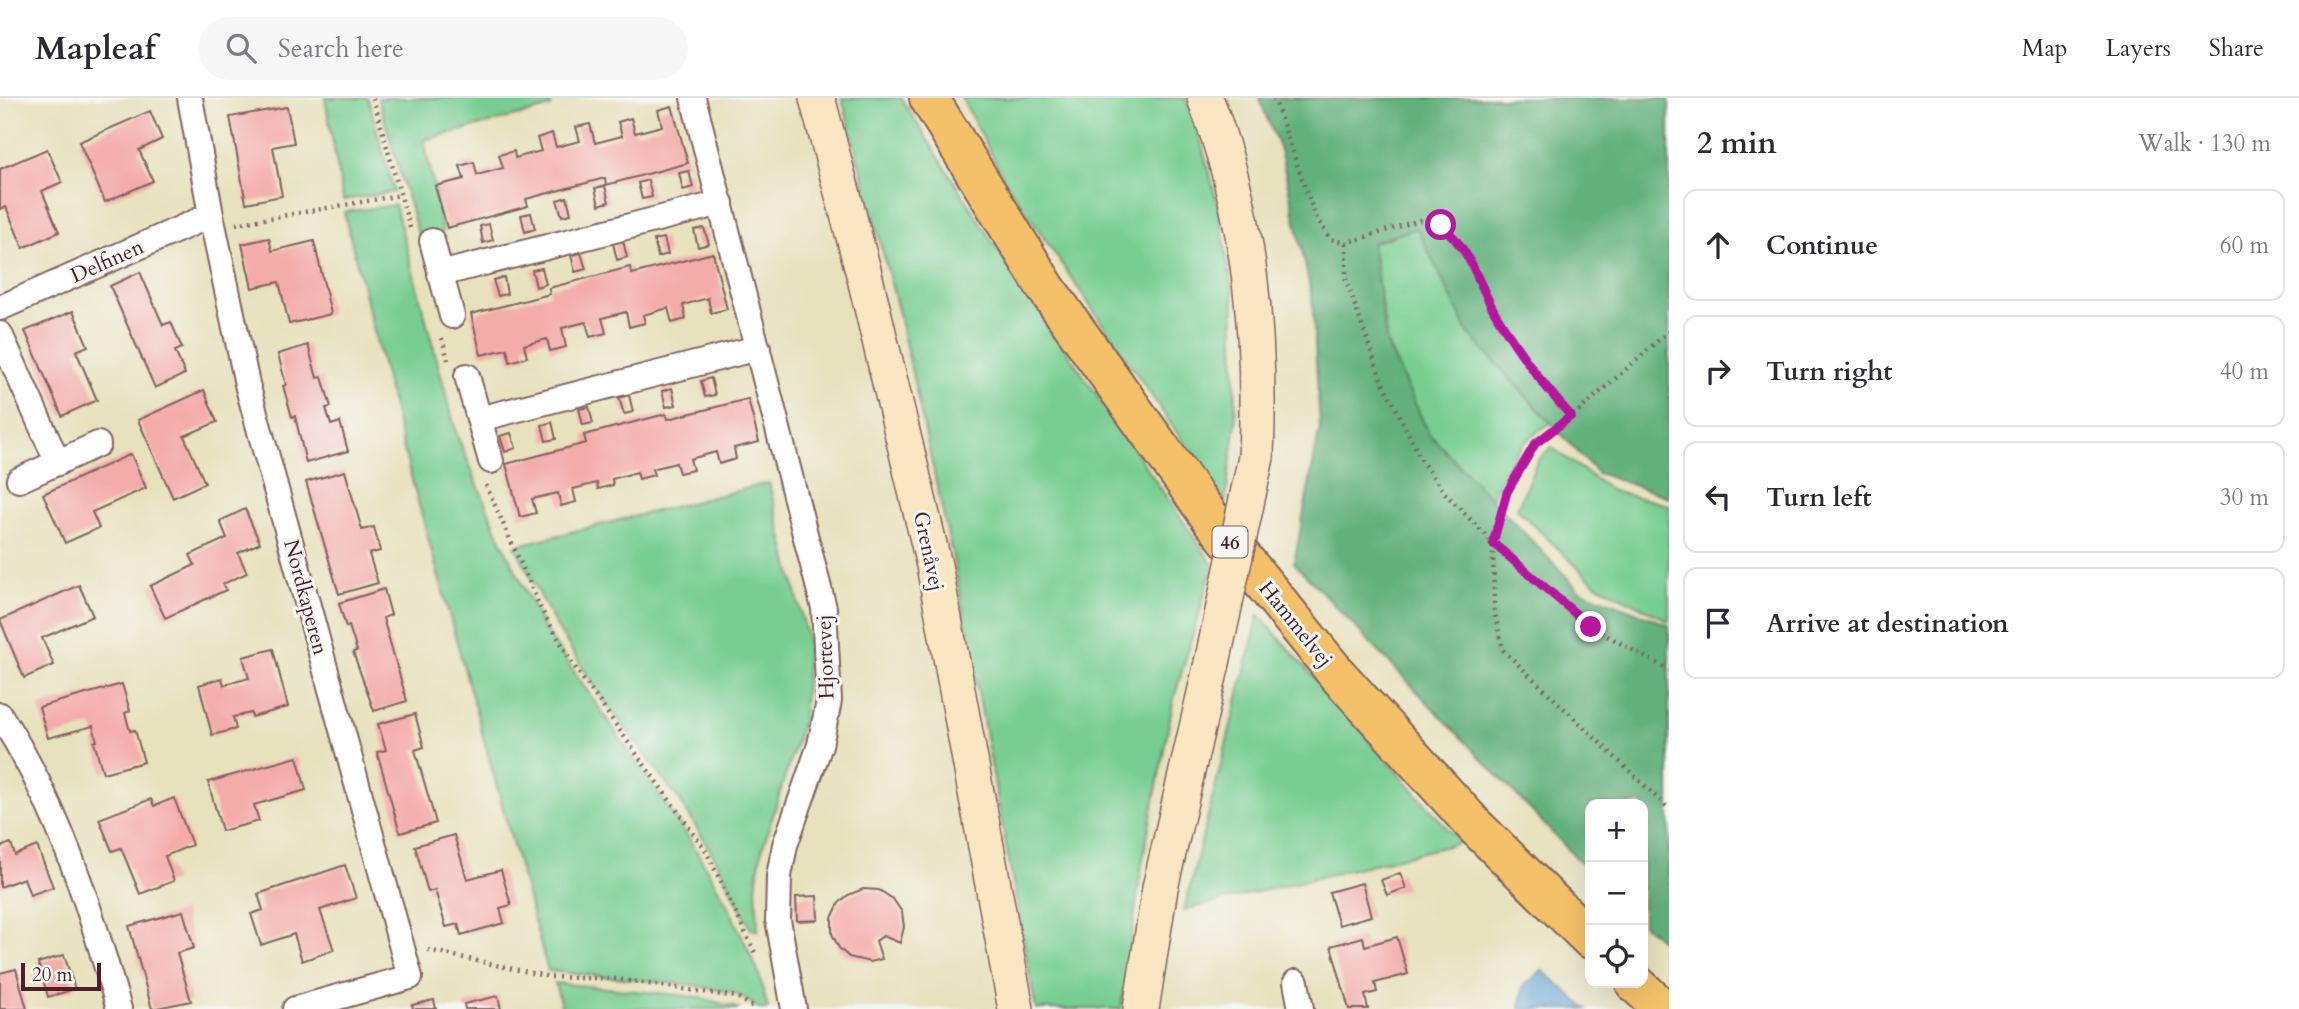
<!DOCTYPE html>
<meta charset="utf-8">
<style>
:root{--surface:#fff;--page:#f7f7f7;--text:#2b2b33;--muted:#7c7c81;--line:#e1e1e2}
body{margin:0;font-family:Cardo,serif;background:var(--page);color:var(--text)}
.controls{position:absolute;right:21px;bottom:21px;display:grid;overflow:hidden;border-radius:14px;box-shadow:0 7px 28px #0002}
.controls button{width:63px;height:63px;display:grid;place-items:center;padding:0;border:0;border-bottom:2px solid var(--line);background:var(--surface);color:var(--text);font:35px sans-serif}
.scale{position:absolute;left:21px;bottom:18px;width:80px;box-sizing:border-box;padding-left:7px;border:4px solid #4a1f2b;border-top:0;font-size:19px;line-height:24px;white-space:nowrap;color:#4a1f2b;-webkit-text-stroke:5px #f6f6f2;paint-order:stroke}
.stop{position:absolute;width:21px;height:21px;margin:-16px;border:5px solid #b5179e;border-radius:50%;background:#fff}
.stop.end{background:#b5179e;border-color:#fff;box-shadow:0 2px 7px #0008}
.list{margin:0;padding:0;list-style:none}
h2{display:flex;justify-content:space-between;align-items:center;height:91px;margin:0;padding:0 28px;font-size:30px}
h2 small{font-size:23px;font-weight:400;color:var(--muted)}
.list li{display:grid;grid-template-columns:46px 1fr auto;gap:21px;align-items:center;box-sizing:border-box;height:112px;margin:0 14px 14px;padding:0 14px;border:2px solid var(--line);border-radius:14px}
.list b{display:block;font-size:26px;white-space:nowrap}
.list em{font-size:23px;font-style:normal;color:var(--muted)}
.icon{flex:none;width:38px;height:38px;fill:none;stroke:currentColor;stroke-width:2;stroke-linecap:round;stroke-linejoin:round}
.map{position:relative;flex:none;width:1669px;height:911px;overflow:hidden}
header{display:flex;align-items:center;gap:42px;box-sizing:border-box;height:98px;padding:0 35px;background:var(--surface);border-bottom:2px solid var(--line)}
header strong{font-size:33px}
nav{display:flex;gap:38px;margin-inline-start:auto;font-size:24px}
.search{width:490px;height:63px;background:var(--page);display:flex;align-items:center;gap:18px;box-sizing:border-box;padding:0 24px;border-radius:38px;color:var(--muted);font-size:26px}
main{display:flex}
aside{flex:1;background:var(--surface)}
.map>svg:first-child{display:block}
</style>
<header>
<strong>Mapleaf</strong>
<div class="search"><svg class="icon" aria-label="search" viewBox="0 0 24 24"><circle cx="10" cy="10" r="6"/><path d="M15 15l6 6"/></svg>Search here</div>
<nav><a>Map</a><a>Layers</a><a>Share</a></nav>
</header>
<main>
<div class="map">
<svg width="1669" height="911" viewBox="0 0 1669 911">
<rect width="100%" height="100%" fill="#f6f6f2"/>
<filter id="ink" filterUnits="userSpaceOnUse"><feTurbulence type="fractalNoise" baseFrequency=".0143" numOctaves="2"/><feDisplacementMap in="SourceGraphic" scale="14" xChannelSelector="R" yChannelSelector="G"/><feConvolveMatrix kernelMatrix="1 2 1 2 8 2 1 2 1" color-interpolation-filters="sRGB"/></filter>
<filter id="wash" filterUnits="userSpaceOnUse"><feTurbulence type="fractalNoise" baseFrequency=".00686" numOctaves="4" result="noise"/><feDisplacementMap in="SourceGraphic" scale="28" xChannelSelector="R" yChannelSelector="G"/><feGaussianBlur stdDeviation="1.57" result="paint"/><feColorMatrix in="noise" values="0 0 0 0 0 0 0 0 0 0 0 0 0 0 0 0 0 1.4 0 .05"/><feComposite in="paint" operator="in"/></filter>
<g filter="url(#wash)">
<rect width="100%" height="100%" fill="#e8e1bd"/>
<path fill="#78ce92" stroke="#61765e" stroke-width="2" d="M325,0h43l26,94 -51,8z
M378,0h171l2,9 -127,33 19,92 -24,5z
M842,0h59l100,157 212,310 -40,137 -31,162 -21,145h-85l-81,-442 -57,-257z
M962,0h223l9,18 24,89 15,88 3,129 -11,81 -218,-319z
M395,107l62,230 42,101 43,89 148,215 37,64 31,67 10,38h-8l-25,-16 -41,-8 -146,-14 -144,-520 -60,-239z
M1417,130l52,106 82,89c-35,20 -42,41 -60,76l-62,-65 -42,-90 -15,-101z
M1551,349l61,44 57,14v116l-74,-37 -78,-75 19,-46z
M769,385l39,158 -5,79 -42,133 -5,34 2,44 -7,-2 -37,-73 -32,-52 -80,-107 -46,-71 -41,-80z
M1259,517l201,228 -276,67z
M555,885l143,14 42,12h-178z"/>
<path fill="#62b17c" stroke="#566854" stroke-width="2" d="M1259,0h410v399l-72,-24 -128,-139 -52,-106 -45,15 15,101 42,90 150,156 90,35v322l-26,-23v-120h-53v68l-296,-309 26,-135 -8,-131 -31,-144z"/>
<path fill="#5ba0d0" stroke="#52607e" stroke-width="2" d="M1542,872l45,39h-67l3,-22z"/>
<g id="blocks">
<path fill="#f4acaa" d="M672,8l16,57 -82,22 -1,-7 -79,21 2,7 -81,22 -12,-42 29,-7 -4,-13 14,-4 3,13 26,-7 -4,-13 15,-4 1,7 26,-7 -4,-13 15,-5 4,14 24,-6 -4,-14 14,-3 5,19 27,-7 -4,-14 13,-4 4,15 27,-7 -4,-16z
M287,9l7,36 -21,4 9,49 -36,7 -16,-86z
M150,13l12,28 -23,11 14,31 -48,21 -26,-60z
M47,51l15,33 -20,9 17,41 -36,16 -17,-41 -6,2v-40z
M689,73l4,16 -10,3 -4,-17z
M648,82l4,17 -10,2 -4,-16z
M605,88l4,16 -10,3 -4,-17z
M567,99l4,17 -9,2 -5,-16z
M531,115l4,16 -10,3 -4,-17z
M489,126l4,16 -10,3 -3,-17z
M704,130l5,16 -11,3 -4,-17z
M269,140l3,13 42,-10 17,73 -42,10 -10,-42 -27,6 -10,-44z
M664,140l4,16 -10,3 -4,-17z
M623,143l4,16 -10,3 -4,-17z
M581,155l5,16 -11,3 -4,-17z
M713,155l14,56 -16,4 -3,-15 -25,7 3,14 -14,4 -4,-15 -25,7 2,8 -16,4 -3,-15 -24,6 4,15 -16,4 -4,-15 -24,6 4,19 -16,4 -3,-12 -23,6 3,12 -17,5 -3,-13 -26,6 -10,-41 79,-20 -1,-6 81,-21 2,7z
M542,170l4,16 -10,3 -4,-17z
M140,174l23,53 8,-3 11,26 -7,3 10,23 -30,14 -45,-102z
M504,179l3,17 -9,2 -5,-16z
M73,213l15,35 -12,5 21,49 -35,16 -37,-85z
M308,247l9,33 5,-1 9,30 -5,1 5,17 9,-3 8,29 -42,12 -11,-47 -3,1 -9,-31 3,-1 -8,-31z
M711,280l4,17 -10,2 -4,-16z
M672,290l4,17 -10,2 -4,-16z
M204,292l13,32 -33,14 21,47 -32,15 -35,-78z
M629,297l4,17 -9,2 -5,-16z
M748,301l11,43 -25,6 2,11 -17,5 -3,-12 -26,7 3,11 -14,3 -3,-10 -24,6 2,6 -15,4 -2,-7 -25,7 1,6 -15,4 -1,-6 -24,6 3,13 -15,4 -3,-13 -26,6 4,14 -16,4 -14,-53 80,-21 -2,-8 82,-21 2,5z
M589,309l4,16 -10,2 -4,-16z
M552,324l4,17 -10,2 -4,-16z
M511,335l5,15 -11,4 -5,-16z
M131,356l15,34 -54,24 7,16 -34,15 -22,-49z
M345,373l17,59 12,-3 6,24 -11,3 9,29 -39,11 -33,-112z
M245,411l15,34 -22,10 9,20 -24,11 3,6 -61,28 -15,-32 45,-21 -5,-10 37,-17 -7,-17z
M79,487l14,31 -51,22 12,27 -30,13 -24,-58z
M384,491l7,26 -8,3 24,83 -33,10 -21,-59 4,-1 -8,-25 -3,1 -7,-24z
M273,551l15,58 -36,10 -1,-4 -18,4 3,12 -24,6 -13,-50 23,-7 2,7 25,-7 -6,-21z
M122,586l8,27 -5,2 5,18 5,-1 9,32 -41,11 -9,-31 3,-1 -4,-15 -45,12 -9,-31z
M415,616l9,33 -9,3 21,73 -36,10 -23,-81 9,-2 -8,-26z
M297,659l9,33 -52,15 5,16 -37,10 -14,-49z
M174,700l18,47 -27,11 9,25 -34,13 -19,-46 -9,3 -13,-32 52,-20 3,7z
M454,737l13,44 34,-9 10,35 -11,3 4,15 -43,12 -3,-11 -12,3 -11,-37 -7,2 -13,-46z
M11,745l4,12 22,-9 16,41 -23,8 -6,-17 -24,9v-40z
M345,767l11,33 -36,12 14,40 -32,11 -8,-27 -33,11 -10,-31 12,-4 -5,-16z
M1400,775l6,15 -19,7 -6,-15z
M1362,785l9,33 -32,9 -10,-33z
M863,791l16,1 14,9 9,13 2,15 -4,16 -17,-7 -7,5 6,18 -12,3 -21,-5 -10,-9 -7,-14v-16l7,-15 9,-8z
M817,798l1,24 -21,1 -1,-24z
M183,813l11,37 -17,5 14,48 -39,8 -23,-83z
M1363,839l2,9 32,-9 11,37 -33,9 2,9 -12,3 3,14h-19l-18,-63z
M64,857l11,34 -27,8 -10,-34z
M16,871l11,40h-27v-36z
M498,898l3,13h-36l-1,-5z
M434,902l2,9h-23l-1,-4z"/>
</g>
</g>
<g filter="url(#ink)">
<use href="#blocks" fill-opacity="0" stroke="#81635e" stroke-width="2"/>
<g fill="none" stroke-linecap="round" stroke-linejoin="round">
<defs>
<path id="street" d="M190,0l21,117 36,169 163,593 -115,32
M693,0l131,510 5,93 -9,44 -35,100 -6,31 -1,44 16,89
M432,143l20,75
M440,176l281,-71
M0,210l211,-93
M0,236l58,129
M467,278l24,85
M479,321l279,-71
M19,382l79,-36
M0,617c58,90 90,192 119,294
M1296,884l5,27"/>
<path id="secondary" d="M817,0l47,176 70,291 82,444
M1205,0c45,115 56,237 51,359
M1141,911l19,-121 52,-225"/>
<path id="highway" d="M929,0l117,190 166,232 124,153 139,153 115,113
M1635,885l28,26"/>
</defs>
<use href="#street" stroke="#81635e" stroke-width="28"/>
<use href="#secondary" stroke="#81635e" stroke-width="38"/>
<use href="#highway" stroke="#81635e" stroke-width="42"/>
<path stroke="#81635e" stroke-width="4.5" stroke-dasharray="2 5" stroke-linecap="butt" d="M373,0l37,130
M1274,0l40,115 16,26 16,4 74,-23 21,5 19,16 35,72 40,63 36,40
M236,126l165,-29
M1346,145v37l35,99 42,84 23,31 47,49 98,84 78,43
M1669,233l-90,80 -44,33 -28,48 -14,45 1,73 9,40 166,159
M442,240l6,22
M486,387l55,124 37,63 128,179 50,104
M428,852l122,27 66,2 121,18 19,12"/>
<use href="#street" stroke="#fff" stroke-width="24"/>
<use href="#secondary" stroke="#fbe6c3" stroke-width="35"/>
<use href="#highway" stroke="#f4c16a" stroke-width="38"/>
<defs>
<path id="secondary-bridge" d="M1212,565l44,-206"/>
</defs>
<use href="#secondary-bridge" stroke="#81635e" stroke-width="38" stroke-linecap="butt"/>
<use href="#secondary-bridge" stroke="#fbe6c3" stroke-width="35"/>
</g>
</g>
<g fill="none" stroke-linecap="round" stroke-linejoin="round" filter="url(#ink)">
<path stroke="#b5179e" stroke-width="9" d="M1441,127c33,28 35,56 56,91 22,37 46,69 74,100l-36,28 -28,48 -14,51 98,84"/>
</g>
<g text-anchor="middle" stroke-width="6" stroke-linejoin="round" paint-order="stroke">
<rect fill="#f6f6f2" stroke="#7e6067" stroke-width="2" x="1212.5" y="428.5" width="35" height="31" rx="5"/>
<g font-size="19" font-weight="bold" fill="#4a1f2b">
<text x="1230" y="451">46</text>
</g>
<g font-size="21" fill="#4a1f2b" stroke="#f6f6f2">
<text transform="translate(107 163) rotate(-24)" y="7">Delfinen</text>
<text transform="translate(929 453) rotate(78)" y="7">Grenåvej</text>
<text transform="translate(306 499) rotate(75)" y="7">Nordkaperen</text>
<text transform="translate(1296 526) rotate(51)" y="7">Hammelvej</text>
<text transform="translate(825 559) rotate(-92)" y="7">Hjortevej</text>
</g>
</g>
</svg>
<div class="controls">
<button>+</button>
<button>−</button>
<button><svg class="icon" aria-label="locate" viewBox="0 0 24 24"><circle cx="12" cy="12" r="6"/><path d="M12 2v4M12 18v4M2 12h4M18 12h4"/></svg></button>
</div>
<div class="scale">20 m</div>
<div class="stop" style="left:1441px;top:127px"></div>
<div class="stop end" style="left:1591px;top:529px"></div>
</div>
<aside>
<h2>2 min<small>Walk · 130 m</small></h2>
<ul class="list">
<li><svg class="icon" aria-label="ahead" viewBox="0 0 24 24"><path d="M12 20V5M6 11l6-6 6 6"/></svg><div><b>Continue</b></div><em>60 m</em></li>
<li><svg class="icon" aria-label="right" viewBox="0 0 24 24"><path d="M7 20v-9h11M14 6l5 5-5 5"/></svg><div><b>Turn right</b></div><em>40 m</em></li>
<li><svg class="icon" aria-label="left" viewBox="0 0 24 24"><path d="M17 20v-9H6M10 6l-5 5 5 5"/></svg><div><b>Turn left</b></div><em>30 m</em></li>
<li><svg class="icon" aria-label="arrive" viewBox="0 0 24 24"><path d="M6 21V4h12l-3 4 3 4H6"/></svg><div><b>Arrive at destination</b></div></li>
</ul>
</aside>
</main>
